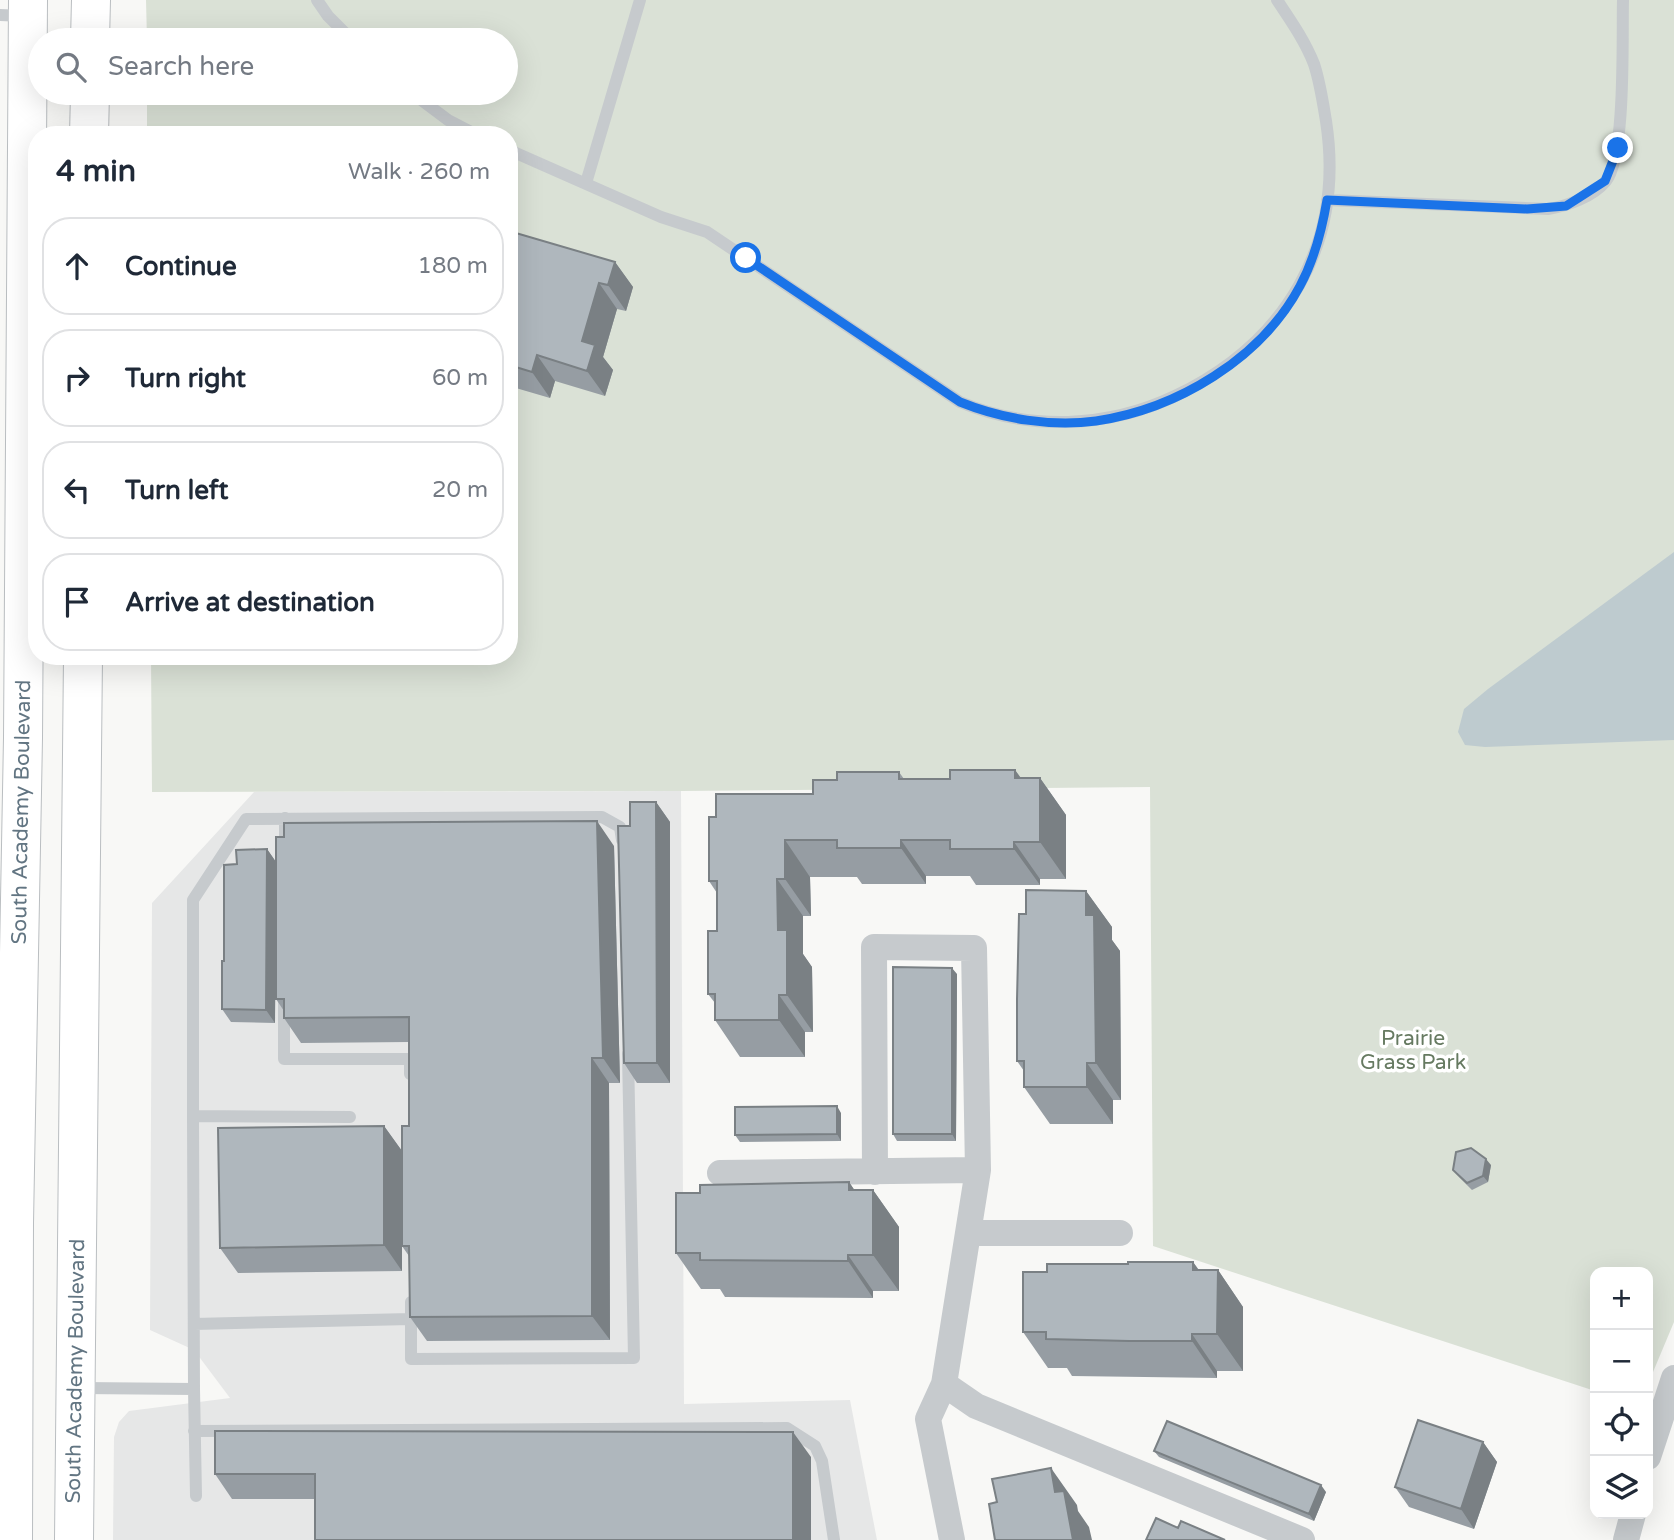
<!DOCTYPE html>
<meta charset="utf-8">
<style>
:root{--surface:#fff;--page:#f6f6f7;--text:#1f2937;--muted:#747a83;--line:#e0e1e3}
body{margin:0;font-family:"Varela Round",sans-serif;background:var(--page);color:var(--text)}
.controls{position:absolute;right:21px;bottom:21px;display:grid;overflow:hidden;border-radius:14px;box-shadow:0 7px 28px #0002}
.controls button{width:63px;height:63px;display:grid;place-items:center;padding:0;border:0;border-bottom:2px solid var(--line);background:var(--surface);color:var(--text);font:35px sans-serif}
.stop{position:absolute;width:21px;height:21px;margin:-16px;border:5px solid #1a73e8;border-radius:50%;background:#fff}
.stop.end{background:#1a73e8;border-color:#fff;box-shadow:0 2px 7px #0008}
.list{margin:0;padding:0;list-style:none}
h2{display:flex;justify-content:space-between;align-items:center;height:91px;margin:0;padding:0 28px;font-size:30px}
h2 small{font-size:23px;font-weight:400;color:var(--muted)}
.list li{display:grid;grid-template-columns:46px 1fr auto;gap:21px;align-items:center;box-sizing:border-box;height:98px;margin:0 14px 14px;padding:0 14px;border:2px solid var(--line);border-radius:28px}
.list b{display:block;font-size:26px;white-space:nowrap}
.list em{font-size:23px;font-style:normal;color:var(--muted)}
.icon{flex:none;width:38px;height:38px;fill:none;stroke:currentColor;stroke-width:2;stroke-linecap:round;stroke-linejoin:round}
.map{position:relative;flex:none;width:1674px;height:1540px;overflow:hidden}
.search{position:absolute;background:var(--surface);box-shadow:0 7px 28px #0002;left:28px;top:28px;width:490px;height:77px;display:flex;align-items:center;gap:18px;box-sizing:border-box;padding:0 24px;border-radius:38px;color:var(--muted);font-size:26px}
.panel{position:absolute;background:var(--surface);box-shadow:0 7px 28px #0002;left:28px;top:126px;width:490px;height:539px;border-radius:28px}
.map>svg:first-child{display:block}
</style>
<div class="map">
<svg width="1674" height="1540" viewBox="0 0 1674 1540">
<rect width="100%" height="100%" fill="#f8f8f6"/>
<path fill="#e6e7e7" d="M681,791l3,613 166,-4 27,140h-764l1,-103 5,-15 10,-11 101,-13 -36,-48 -44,-20 2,-427 102,-111z"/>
<path fill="#dae1d6" d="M146,0h1528v1322l-26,62v-112h-53v119l-442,-145 -3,-459 -469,4 -529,1 -1,-136h358v-521h-362v-42h359v-53h-359z"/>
<path fill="#becbcf" d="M1674,552v188l-189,7 -20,-2 -7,-13 6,-23 24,-20z"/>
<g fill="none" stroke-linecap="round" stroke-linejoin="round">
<defs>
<path id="trunk" d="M90,40l1,-40
M89,135l1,-42
M13,1540l1,-317 9,-485 5,-738
M74,1540l9,-884"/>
</defs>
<use href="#trunk" stroke="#babec1" stroke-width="40"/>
<path stroke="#c6cacd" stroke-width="12" d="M317,0l11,16 24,24
M0,15l24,1
M412,93l36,27 29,15
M509,150l152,67 46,15 253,170c69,29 148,26 215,-6 111,-53 170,-151 151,-275 -3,-18 -6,-39 -12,-57 -9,-23 -23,-43 -37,-64
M586,183l54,-183
M1327,200l221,9c19,-3 45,-12 58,-28 20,-25 16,-144 17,-181
M285,840v-22
M284,994v65h126v15
M193,1116v-216l53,-81 356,-2 18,10 2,13
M411,1302v57l223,-1 -6,-304
M194,1324l217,-5
M81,1388l113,1 2,107
M194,1389l-1,-273 157,1
M194,1431l593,-3 28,18 7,15 12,79"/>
<path stroke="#c6cacd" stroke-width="26" d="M875,1172l-1,-225 100,1 4,222 -34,214 -16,35 24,121
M720,1173l258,-3
M969,1233h151
M944,1384l32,22 326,134
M1648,1457l26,-79
M1626,1540l7,-26"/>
<use href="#trunk" stroke="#fff" stroke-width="38"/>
</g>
<path fill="#969da3" d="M509,231l106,31 18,25 -7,24 -9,-2 -14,48 10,13 -8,26 -50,-15 -5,17 -41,-12z
M1015,770l6,8h19l26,37v64h-26v6h-64l-6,-9h-44v8h-64l-5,-7h-47l1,39h-8v38l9,13 1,65h-8v25h-65l-25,-37v-17l-7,-9 9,-63v-38l-8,-12 7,-64 97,-23 24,-14 62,-8 5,7h46z
M656,802l14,20v261h-33l-13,-20 6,-237z
M614,846l6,237h-11l1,257 -183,1 -17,-24 -1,-61 -7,-10 7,-120v-84l-108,1 -17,-25v-7l-8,-12z
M267,849l9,13 -1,161 -44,-1 -9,-13 2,-48 13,-97z
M1086,891l26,36v13l8,11 1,149h-8v24h-63l-26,-37v-16l-7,-10z
M957,974l-1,167h-59l-4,-7z
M841,1113v28l-101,1 -5,-7z
M384,1126l18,25v120l-164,2 -18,-25z
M1491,1165l-3,17 -16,8 -14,-14 -5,-6z
M849,1182l5,8h19l26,37v64h-26v7l-148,-1 -5,-8h-19l-25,-36 24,-60z
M1193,1262l6,8h19l25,37v64h-26v7l-145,-2 -5,-8h-19l-25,-36 24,-60 81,-8z
M1483,1442l14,20 -23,67 -65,-22 -14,-20z
M1154,1451l172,41 -12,29 -155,-64z
M811,1457v83h-496v-41h-83l-17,-25z"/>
<path fill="#7a8084" d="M615,262l18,25 -7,24 -18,-26z
M599,283l18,26 -14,48 10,13 -8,26 -18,-25 -5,-30z
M537,355l18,26 -5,17 -18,-26z
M1015,770l25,35v-27l26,37v64l-26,-37 -25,-64z
M656,802l14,20v261l-13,-20z
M597,821l17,25 6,237 -17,-25z
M785,840l25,37 1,39 -26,-37z
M901,840l25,36v8l-25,-36z
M1014,842l26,37v6l-26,-36z
M267,849l9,13 -1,161 -9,-13z
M777,879l26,37v38l9,13 1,65 -26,-37 -9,-65z
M1086,891l26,36v13l8,11 1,149 -25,-37 -10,-148z
M952,968l5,6 -1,167 -4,-7z
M779,995l26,37v25l-26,-37z
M592,1058l17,25 1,257 -18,-24z
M1087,1063l26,37v24l-26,-37z
M837,1106l4,7v28l-4,-7z
M384,1126l18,25v120l-18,-26z
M1486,1159l5,6 -3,17 -5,-6z
M849,1182l24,35v-27l26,37v64l-26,-36 -24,-65z
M848,1255l25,36v7l-25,-37z
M1193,1262l24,35 1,-27 25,37v64l-26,-37 -24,-64z
M1192,1334l25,37v7l-25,-37z
M793,1432l18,25v83h-18z
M1483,1442l14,20 -23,67 -13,-20z
M1051,1468l26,37 1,6 11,16 3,13h-19l-18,-48z
M1321,1485l5,7 -12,29 -5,-7z"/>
<path fill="#afb7bd" stroke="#7a8084" stroke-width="2" d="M509,231l106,31 -7,23 -9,-2 -17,58 13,4 -8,26 -50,-16 -5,17 -23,-7z
M950,770h65v8h25v64h-26v7h-64v-9h-49v8h-64v-8h-52v39h-8l1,51h9v65h-8v25h-64v-26h-7v-63h9v-50h-8v-64h7v-23h97v-14h24v-8h62v7h51z
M630,802h26l1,261h-33l-6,-237h12z
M597,821l6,237h-11v258l-182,1 -1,-71h-7v-120h7v-109l-125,1v-19h-8v-162h8v-14z
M267,849l-1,161 -44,-1v-48h2v-96l13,-1 -1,-14z
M1026,890l60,1v24h8l2,148h-9v24h-63v-26h-7v-62l2,-85h7z
M893,967l59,1v166h-59z
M837,1106v28l-102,1v-28z
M384,1126v119l-164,3 -2,-120z
M1471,1148l15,11 -3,17 -16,7 -14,-13 3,-18z
M849,1182v8h24v65h-25v6l-148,-1v-7h-24v-60h24v-8z
M1128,1262h65v8h25l-1,64h-25v7h-63l-83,-2v-7h-23v-60h24v-8h81z
M1418,1420l65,22 -22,67 -66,-22z
M1167,1421l154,64 -12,29 -155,-63z
M215,1431l578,1v108h-478v-66h-100z
M1051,1468l4,24 9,-1 9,49h-78l-6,-36 8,-2 -5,-23z
M1156,1518l22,10 3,-7 44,19h-79z"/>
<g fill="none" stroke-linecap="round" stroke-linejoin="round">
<path stroke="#1a73e8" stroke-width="9" d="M746,258l214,144c42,17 91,25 136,19 81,-12 165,-62 204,-135 14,-26 22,-56 27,-86l200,9 39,-3 39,-25 13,-33"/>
</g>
<g text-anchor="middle" stroke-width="7" stroke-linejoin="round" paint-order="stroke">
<g font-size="21" fill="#627582" stroke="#fff">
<text transform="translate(21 812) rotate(-89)" y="7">South Academy Boulevard</text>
<text transform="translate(75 1371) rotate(-89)" y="7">South Academy Boulevard</text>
</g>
<g font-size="21" fill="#667a61" stroke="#fff">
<text x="1413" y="1045">Prairie<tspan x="1413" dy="24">Grass Park</tspan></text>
</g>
</g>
</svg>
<div class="controls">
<button>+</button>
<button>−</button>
<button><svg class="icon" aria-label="locate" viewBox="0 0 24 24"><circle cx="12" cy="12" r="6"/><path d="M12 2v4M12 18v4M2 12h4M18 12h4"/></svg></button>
<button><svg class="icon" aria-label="layers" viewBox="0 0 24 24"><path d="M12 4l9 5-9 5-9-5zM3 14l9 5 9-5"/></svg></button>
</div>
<div class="stop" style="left:746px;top:258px"></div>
<div class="stop end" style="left:1618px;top:148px"></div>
<div class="search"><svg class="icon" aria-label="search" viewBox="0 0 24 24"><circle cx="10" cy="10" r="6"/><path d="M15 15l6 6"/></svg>Search here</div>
<section class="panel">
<h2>4 min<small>Walk · 260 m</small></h2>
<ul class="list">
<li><svg class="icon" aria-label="ahead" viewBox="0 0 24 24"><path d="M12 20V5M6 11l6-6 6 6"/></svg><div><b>Continue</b></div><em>180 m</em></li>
<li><svg class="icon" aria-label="right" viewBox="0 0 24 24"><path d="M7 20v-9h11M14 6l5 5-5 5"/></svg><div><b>Turn right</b></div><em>60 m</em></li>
<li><svg class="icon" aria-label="left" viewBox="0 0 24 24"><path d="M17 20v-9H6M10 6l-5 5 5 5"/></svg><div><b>Turn left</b></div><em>20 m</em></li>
<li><svg class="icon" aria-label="arrive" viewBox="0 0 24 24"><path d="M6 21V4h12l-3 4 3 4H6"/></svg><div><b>Arrive at destination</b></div></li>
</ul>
</section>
</div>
